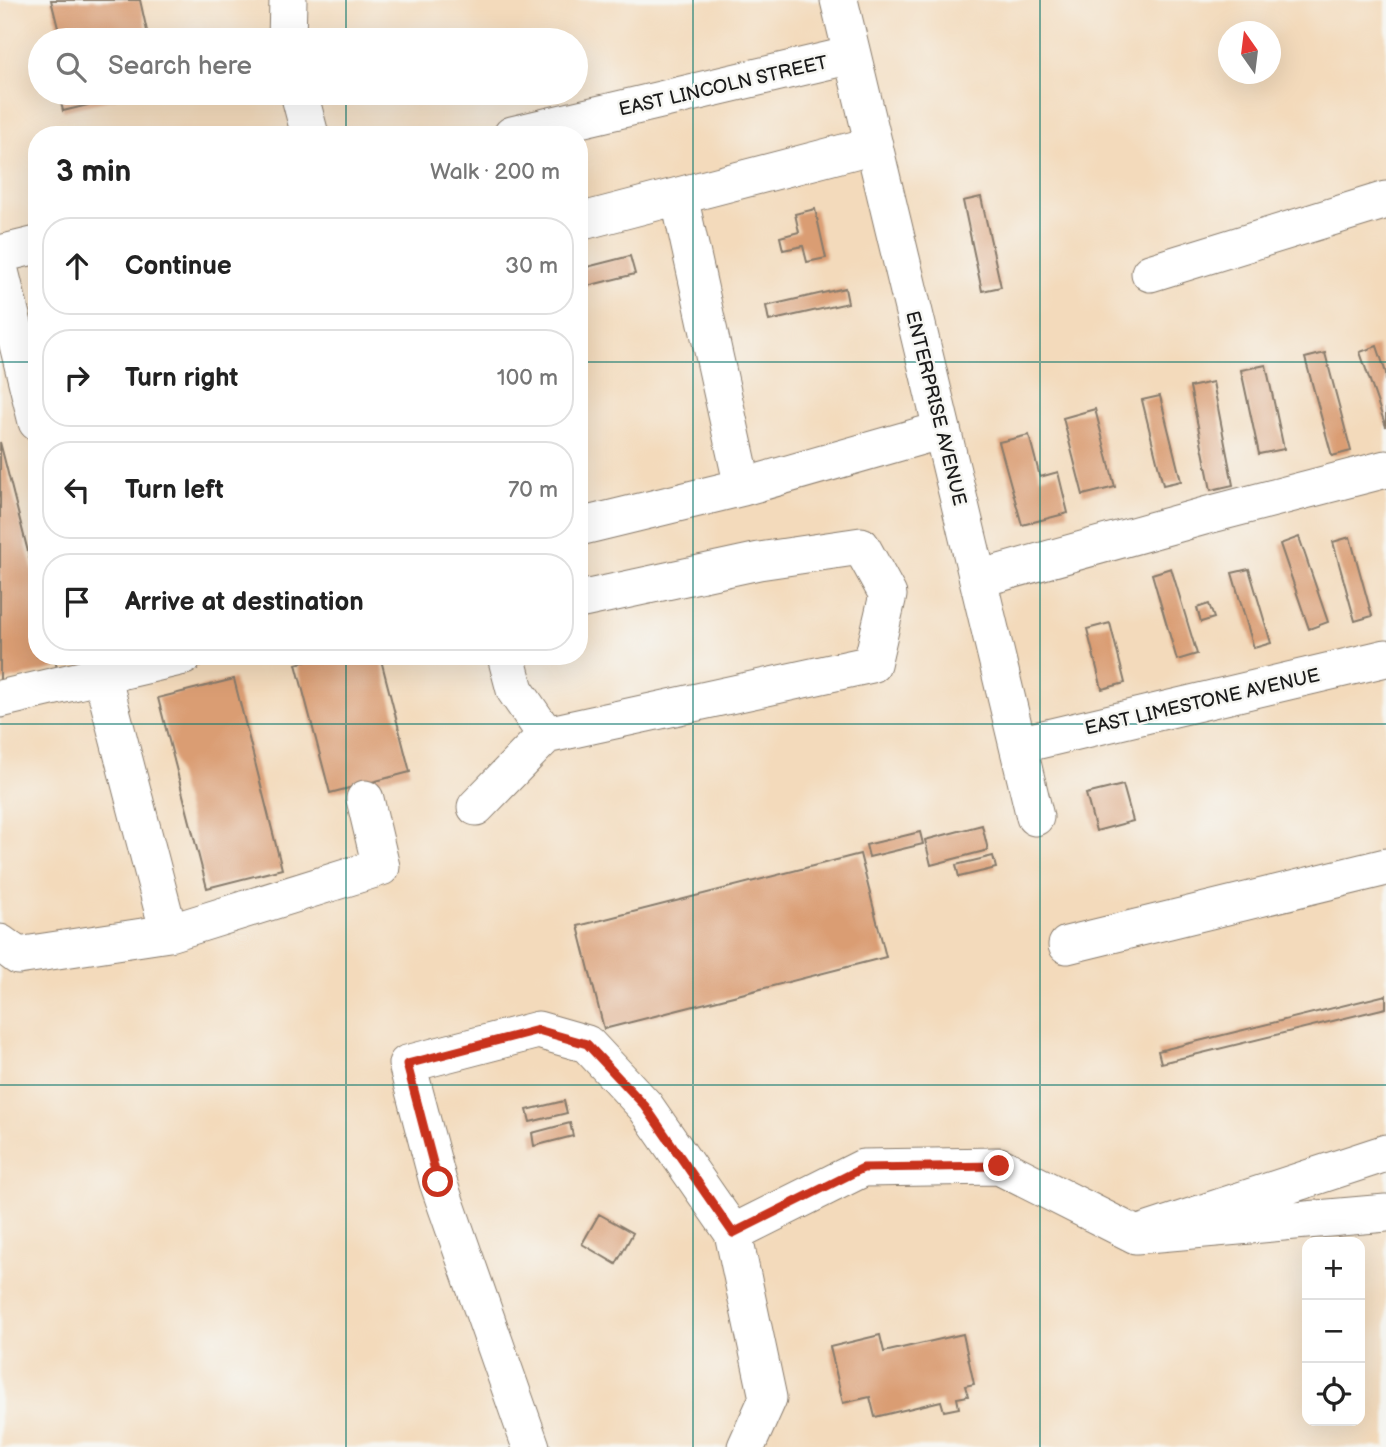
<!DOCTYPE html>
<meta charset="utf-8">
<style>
:root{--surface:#fff;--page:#f2f2f2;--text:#222;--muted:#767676;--line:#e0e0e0}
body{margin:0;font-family:"Balsamiq Sans",sans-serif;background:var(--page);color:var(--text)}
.controls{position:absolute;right:21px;bottom:21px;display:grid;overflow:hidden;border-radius:14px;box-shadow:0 7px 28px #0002}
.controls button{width:63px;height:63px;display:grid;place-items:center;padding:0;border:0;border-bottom:2px solid var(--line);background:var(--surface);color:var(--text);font:35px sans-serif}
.compass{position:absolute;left:1218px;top:21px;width:63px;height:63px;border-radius:50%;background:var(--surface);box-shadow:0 7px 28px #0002;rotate:346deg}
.stop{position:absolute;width:21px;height:21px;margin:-16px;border:5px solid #c8321e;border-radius:50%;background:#fff}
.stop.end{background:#c8321e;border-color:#fff;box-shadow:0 2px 7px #0008}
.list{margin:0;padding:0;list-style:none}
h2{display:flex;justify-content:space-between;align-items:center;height:91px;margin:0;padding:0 28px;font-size:30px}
h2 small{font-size:23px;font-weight:400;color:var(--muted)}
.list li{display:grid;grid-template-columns:46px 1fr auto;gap:21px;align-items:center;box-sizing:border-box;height:98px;margin:0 14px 14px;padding:0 14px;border:2px solid var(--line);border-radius:28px}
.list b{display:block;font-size:26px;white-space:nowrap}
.list em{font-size:23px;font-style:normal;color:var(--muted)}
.icon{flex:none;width:38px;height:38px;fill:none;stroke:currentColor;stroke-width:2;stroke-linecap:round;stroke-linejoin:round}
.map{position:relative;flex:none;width:1386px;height:1447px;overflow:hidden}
.search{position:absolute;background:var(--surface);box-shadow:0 7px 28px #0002;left:28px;top:28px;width:560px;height:77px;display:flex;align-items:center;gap:18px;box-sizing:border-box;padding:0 24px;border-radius:38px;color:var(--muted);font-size:26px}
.panel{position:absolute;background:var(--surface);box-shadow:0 7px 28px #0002;left:28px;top:126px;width:560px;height:539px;border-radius:28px}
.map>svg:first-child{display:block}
</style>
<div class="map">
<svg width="1386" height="1447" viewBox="0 0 1386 1447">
<rect width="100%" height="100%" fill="#f6f6f2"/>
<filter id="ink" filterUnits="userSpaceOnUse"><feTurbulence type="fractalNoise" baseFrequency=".0143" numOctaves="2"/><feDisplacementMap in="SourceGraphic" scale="14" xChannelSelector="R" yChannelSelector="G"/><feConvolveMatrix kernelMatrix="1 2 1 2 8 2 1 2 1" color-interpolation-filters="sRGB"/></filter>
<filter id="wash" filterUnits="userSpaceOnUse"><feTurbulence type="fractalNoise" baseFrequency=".00686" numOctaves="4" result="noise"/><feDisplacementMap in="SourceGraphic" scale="28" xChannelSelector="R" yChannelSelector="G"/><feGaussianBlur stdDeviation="1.57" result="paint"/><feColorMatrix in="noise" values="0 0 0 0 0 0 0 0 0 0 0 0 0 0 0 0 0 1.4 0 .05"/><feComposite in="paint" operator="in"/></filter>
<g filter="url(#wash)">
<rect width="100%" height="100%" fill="#f3dabb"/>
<g id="blocks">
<path fill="#da9d73" d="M51,0h89l9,40h-88z
M59,93h57l1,5 -54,13z
M981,197l20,90 -19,4 -19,-90z
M815,209l11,49 -19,4 -4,-16 -20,4 -3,-13 19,-5 -4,-18z
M630,256l5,18 -56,14v-19z
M845,288l3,15 -79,18 -3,-15z
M1377,346l9,27v54l-26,-75z
M1325,353l26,98 -19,5 -27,-98z
M1266,365l18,84 -25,5 -18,-84z
M1213,382l20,103 -22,5 -21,-103z
M1160,396l21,85 -18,4 -21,-85z
M1095,409l20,78 -32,8 -20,-77z
M1029,435l11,42 18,-5 10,41 -46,12 -23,-83z
M0,442l37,145v69h17l3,12 -57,14z
M1299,537l29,85 -19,7 -29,-85z
M1350,537l22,79 -17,5 -22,-79z
M1171,568l26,86 -20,6 -25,-86z
M1249,569l22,74 -17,5 -22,-75z
M1209,604l5,14 -13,4 -4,-14z
M1110,623l15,60 -23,6 -15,-60z
M325,656h55l30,116 -80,21 -34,-129z
M234,679l48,190 -75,19 -49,-190z
M1123,785l10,36 -37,10 -10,-37z
M982,825l6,25 -57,15 -6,-25z
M920,832l3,12 -54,13 -3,-12z
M860,854l26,103 -282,72 -26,-103z
M993,856l3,12 -37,9 -3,-12z
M1386,995v13l-225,55 -3,-12z
M564,1101l3,12 -37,9 -3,-12z
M570,1123l3,13 -39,10 -2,-13z
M599,1214l34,19 -17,31 -34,-20z
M963,1334l11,50 -9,2 3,10 -11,2 2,10 -15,3 -3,-10 -66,16 -5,-20 -27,6 -13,-56 50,-12 4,17z"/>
</g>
</g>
<g filter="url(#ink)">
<use href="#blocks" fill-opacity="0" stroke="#887b6c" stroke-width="2"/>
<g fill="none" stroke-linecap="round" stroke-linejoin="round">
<defs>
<path id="minor" d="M839,0l196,817
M287,40l1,-40
M299,93l11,42
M512,135l340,-80
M679,196l64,291
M579,222l295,-77
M0,254l37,-9
M0,271l37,151
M1150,273l236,-73
M579,527l164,-40 199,-57
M978,579l230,-64 178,-46
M97,656l72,277
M506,656l9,34 31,45 326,-71 16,-69 -27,-49 -102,15 -180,39
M0,699l184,-43
M1018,745l368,-87
M476,807l70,-72
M0,943l18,13 151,-23 212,-66 -16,-68
M1067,945l319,-78
M1386,1153l-250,82 250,-22
M733,1233l130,-65 136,-2 137,69
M531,1447l-93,-265 -31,-118 131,-34 49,14 58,62 88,127 35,165 -22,49"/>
</defs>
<use href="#minor" stroke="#887b6c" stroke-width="39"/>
<use href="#minor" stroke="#fff" stroke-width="37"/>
</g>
</g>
<g fill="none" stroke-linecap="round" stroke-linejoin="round" filter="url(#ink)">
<path stroke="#c8321e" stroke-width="9" d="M438,1182l-31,-118 131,-34 49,14 58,62 88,127 130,-65 136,-2"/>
</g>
<path fill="none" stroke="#0f766e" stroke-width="2" stroke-opacity="0.55" d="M346,0v40M693,0v1447M1040,0v1447M346,93v42M0,362h37M579,362h807M346,656v791M0,724h1386M0,1085h1386"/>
<g text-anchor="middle" stroke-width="5" stroke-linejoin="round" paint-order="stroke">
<g font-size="19" fill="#1c1c1c" stroke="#f6f6f2">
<text transform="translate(723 85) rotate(-13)" y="7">EAST LINCOLN STREET</text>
<text transform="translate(937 408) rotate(76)" y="7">ENTERPRISE AVENUE</text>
<text transform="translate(1202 701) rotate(-13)" y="7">EAST LIMESTONE AVENUE</text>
</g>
</g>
</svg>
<div class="controls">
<button>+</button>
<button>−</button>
<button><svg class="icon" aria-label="locate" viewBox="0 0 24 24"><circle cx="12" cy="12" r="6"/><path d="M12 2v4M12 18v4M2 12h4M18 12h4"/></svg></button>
</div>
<svg class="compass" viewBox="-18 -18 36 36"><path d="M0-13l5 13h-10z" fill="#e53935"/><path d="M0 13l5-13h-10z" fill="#767676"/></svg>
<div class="stop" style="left:438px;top:1182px"></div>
<div class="stop end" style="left:999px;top:1166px"></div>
<div class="search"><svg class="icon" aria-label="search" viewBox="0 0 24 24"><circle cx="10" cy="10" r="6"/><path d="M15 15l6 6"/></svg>Search here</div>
<section class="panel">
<h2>3 min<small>Walk · 200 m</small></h2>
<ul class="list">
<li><svg class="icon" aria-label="ahead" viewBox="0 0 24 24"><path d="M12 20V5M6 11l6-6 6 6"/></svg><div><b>Continue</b></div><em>30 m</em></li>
<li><svg class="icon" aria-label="right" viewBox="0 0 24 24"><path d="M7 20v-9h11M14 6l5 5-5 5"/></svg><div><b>Turn right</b></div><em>100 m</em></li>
<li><svg class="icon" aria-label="left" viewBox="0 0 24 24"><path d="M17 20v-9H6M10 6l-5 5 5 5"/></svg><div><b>Turn left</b></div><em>70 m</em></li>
<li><svg class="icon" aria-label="arrive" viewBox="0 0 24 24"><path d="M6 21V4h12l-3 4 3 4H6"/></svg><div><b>Arrive at destination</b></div></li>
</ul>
</section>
</div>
